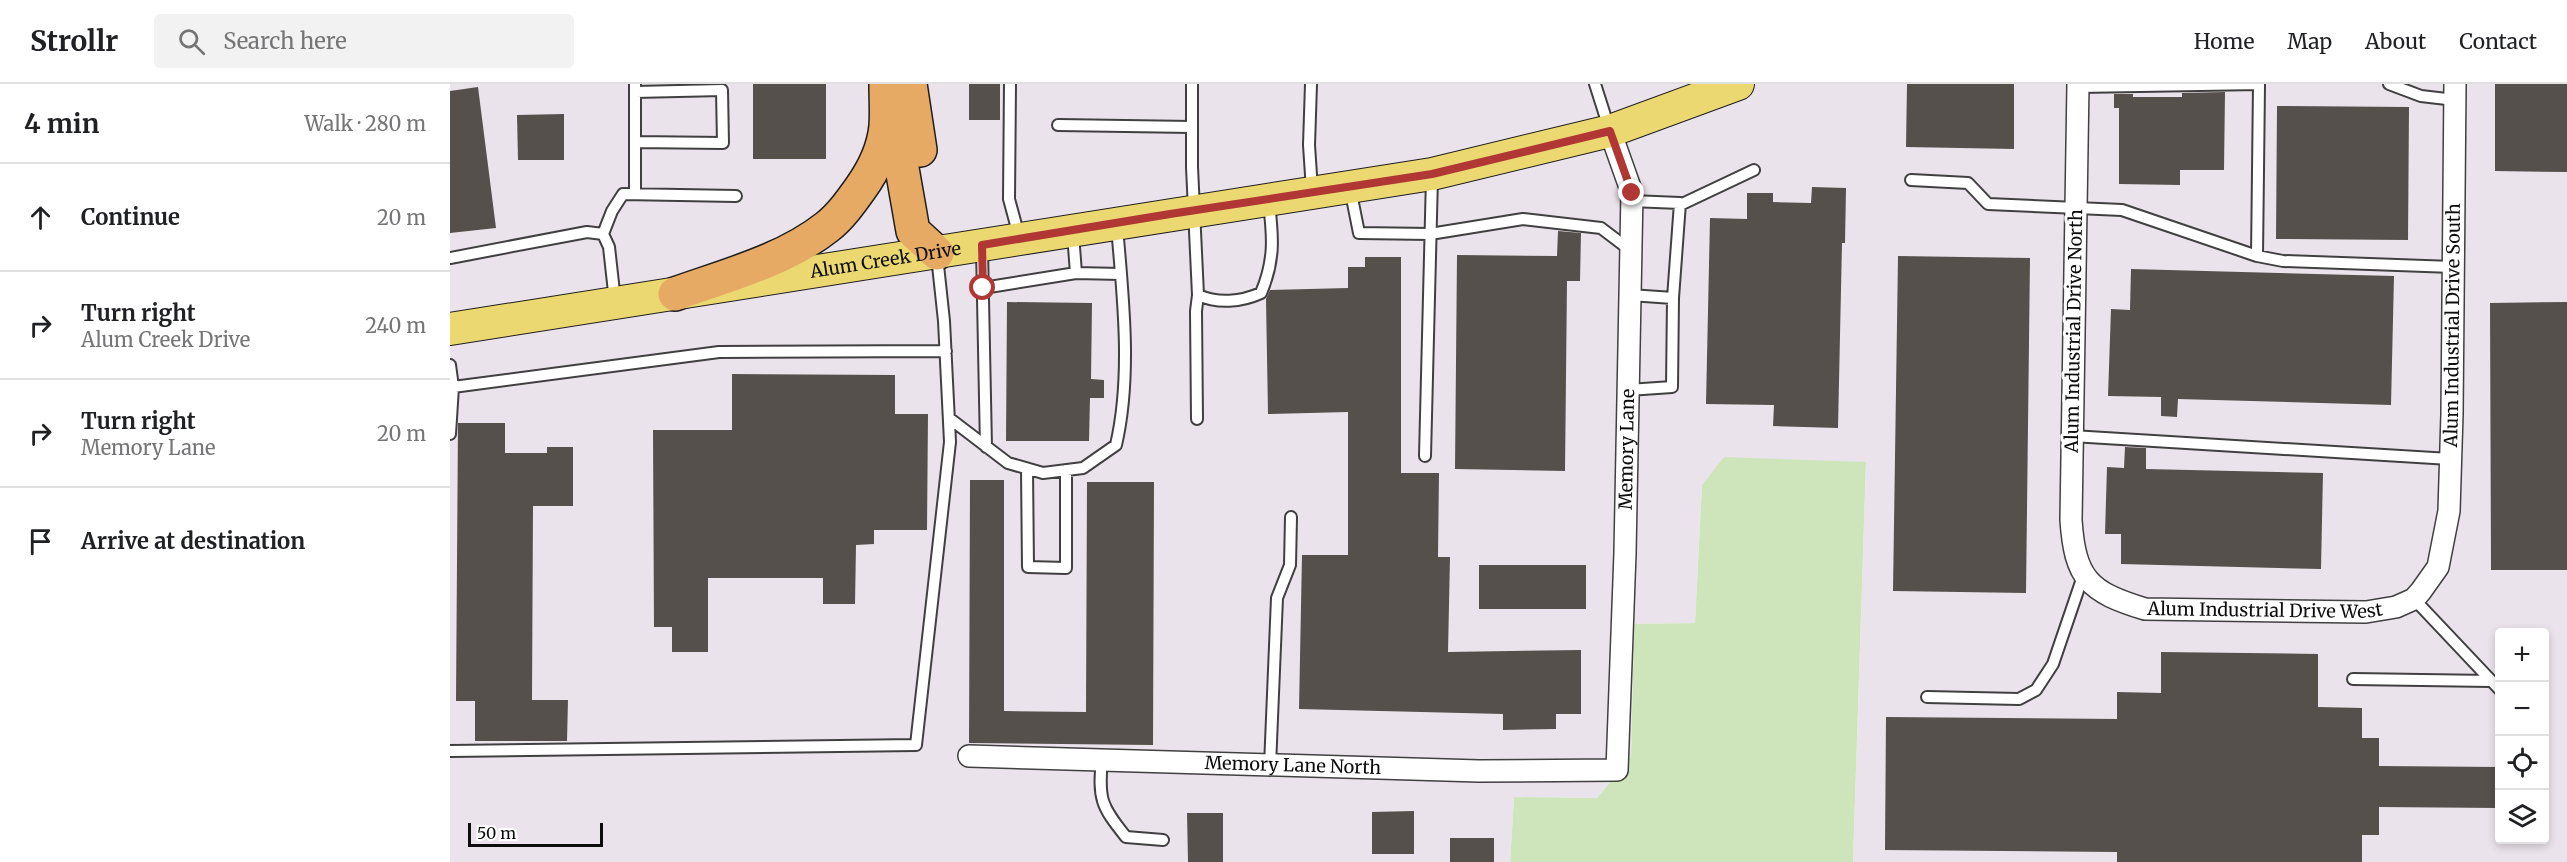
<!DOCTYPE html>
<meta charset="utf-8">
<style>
:root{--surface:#fff;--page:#f2f2f2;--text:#202124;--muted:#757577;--line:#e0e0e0}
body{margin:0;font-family:Merriweather,serif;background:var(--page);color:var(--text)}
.controls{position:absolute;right:18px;bottom:18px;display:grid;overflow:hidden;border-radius:6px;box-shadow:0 3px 9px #0003}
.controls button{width:54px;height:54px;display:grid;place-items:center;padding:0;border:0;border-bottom:2px solid var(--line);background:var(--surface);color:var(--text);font:30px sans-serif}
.scale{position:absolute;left:18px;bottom:15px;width:135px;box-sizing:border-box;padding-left:6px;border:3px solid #0d0d0d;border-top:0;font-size:16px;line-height:21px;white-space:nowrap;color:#0d0d0d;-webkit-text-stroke:4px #fff;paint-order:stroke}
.stop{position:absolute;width:18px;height:18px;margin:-14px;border:4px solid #b03733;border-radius:50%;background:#fff}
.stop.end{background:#b03733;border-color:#fff;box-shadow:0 2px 6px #0008}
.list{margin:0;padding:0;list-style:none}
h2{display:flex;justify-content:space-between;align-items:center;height:78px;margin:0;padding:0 24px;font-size:26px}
h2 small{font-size:20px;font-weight:400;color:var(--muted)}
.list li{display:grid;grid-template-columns:39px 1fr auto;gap:18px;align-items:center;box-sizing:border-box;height:108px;padding:0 24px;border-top:2px solid var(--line)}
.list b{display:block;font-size:22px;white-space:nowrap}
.list p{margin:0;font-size:20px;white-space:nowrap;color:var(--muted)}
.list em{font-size:20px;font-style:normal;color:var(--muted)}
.icon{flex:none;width:33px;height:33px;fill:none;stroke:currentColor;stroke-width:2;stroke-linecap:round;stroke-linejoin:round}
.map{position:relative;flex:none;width:2117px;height:778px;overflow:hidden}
header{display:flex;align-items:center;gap:36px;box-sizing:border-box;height:84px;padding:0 30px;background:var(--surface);border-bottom:2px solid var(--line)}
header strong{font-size:28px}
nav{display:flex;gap:33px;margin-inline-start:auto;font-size:21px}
.search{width:420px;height:54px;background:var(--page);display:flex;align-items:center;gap:15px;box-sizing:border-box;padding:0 21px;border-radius:6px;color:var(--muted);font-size:22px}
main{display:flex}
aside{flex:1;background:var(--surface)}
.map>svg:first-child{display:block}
</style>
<header>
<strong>Strollr</strong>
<div class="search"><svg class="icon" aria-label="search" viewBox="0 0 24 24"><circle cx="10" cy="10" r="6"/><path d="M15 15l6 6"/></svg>Search here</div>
<nav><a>Home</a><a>Map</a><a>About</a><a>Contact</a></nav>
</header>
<main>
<aside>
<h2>4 min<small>Walk · 280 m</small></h2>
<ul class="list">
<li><svg class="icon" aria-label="ahead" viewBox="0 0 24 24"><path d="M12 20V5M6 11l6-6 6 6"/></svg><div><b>Continue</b></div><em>20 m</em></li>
<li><svg class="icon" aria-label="right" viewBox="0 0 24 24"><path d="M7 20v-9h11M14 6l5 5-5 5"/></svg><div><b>Turn right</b><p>Alum Creek Drive</p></div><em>240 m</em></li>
<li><svg class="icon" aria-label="right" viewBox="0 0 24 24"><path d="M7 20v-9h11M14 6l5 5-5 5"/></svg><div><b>Turn right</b><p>Memory Lane</p></div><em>20 m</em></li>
<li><svg class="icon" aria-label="arrive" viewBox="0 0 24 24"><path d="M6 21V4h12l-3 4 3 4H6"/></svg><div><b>Arrive at destination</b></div></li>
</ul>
</aside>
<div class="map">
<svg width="2117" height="778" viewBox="0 0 2117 778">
<rect width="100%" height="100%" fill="#fdfcef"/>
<path fill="#ebe3eb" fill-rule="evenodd" d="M0,0h2117v778h-714l13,-400 -164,23 -7,138 -61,1 -3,133 -34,41 -83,-1 -4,65h-1060zM2050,548h44v208h-44z"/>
<path fill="#cee5bc" d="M1274,373l142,5 -13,400h-343l4,-65 83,1 34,-41 3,-133 61,-1 7,-138z"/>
<path fill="#55504b" d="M303,0h73v75h-73z
M519,0h31v36h-31z
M1457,0h107v65l-108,-2z
M2045,0h72v88l-72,-1z
M28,3l18,141 -46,5v-142z
M1775,8l-1,78h-44v15l-61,-1v-76h-5v-14h19v3h49v-4z
M1827,22l132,1 -1,133 -132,-1z
M114,30v46h-46l-1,-45z
M1362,103l34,1 -1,55h-3l-4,185 -65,-2 1,-21 -68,-1 4,-186 37,1v-26h26v9l38,1z
M1108,147l23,2 -1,48h-13l-2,190 -110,-2 2,-214 100,1z
M1448,172l132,2 -4,335 -133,-2z
M915,173h36v216h38l-1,84h12l-2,95 133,-2v64h-25v15l-53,1v-16l-204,-5 3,-154h46v-143l-80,2 -2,-115 4,-9 78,-2v-21h17z
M1681,185l263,7 -3,129 -213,-6 -1,18 -16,-1v-19l-53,-1 3,-87 19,1z
M557,218l85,1 -1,76 13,1v18h-14l-1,43h-83z
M2117,218v268h-76l-1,-267z
M282,290l163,1v39h33l-1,116h-53v14l-18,1 -1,59h-32v-26h-115v74h-36v-25h-18l-1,-197h79z
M8,339h47v30h42v-6h26v59h-40l-1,194h36l-1,41h-92v-40h-19z
M1675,363l21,1v21l177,4 -2,96 -200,-5v-30h-16l2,-67 17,1z
M520,396h34v231l82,1 1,-230h67l-1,263 -184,-2z
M1029,481h107v44h-107z
M1711,568l157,2v53l44,1v30h17v28l120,1v41l-120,-1v28h-17v27h-245v-10l-232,-2 1,-133 231,2v-27l44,1z
M964,727v43h-42v-42z
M737,729h36v49h-35z
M1000,754h44v24h-44z"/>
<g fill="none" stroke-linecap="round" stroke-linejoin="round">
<defs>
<path id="lane" d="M560,0l-1,115 10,37
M742,0v83l6,128c20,9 43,7 63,-2 14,-33 12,-56 8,-90
M861,0l-2,61 3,45
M1145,0l14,44
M1939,0l32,12 34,4
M1629,3l180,-3
M608,41l134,2
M185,58l88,1 -1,-53 -87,2
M1461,96l57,3 20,21 134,6 135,46 26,5 170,6
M900,104l9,45 71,1 93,-15 78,9 29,22
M185,109v-109
M1230,121l74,-35
M153,150l9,-23 11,-17 113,2
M623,150l3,39 45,1
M532,165l4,198
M1807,172l2,-171
M0,174l137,-26 16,2 6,13 6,54
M533,204l93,-15
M1180,211l43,3
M0,281l3,22 266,-35 227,-1
M1178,306l44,-3 1,-89 7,-95 -49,-2
M499,334l59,45 35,10 40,-5 33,-23c16,-69 7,-148 1,-218
M747,335l-1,-108 2,-16
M0,350l3,-47
M1622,352l378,23
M975,372l7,-279
M577,385l1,98 38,1v-98
M1964,515l86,91
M1903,595l138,2
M1477,613l92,2 17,-9 17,-26 30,-88
M0,667l466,-6 34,-303 -6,-121 -7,-65
M652,675c-4,40 -1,47 24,78l37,3
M820,682l7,-168 13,-33 1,-48"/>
<g id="street">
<path id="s1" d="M1628,0l-7,436c4,59 18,72 74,89l221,3 30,-5 18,-8 7,-8 17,-24 11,-56 3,-97 3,-330"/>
<path id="s2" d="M519,672l510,15 138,-1 8,-217 7,-360 -22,-62"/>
</g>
<g id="primary">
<path id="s3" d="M0,245l982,-155 178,-43 128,-47"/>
</g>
<path id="highway" d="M460,0l10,66
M443,33l20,114 24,22
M225,210c50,-18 109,-33 152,-67 13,-10 23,-24 33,-38 13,-18 24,-41 26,-63 1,-14 0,-28 0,-42"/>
</defs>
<use href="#lane" stroke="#404040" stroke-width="14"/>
<use href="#street" stroke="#404040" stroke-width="24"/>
<use href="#primary" stroke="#1e1e1e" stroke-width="34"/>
<use href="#highway" stroke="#1e1e1e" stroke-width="36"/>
<use href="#lane" stroke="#fff" stroke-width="10"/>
<use href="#street" stroke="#fff" stroke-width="21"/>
<use href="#primary" stroke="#ebd871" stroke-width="32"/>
<use href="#highway" stroke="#e6aa65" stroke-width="33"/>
</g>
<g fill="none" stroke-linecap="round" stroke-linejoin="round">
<path stroke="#b03733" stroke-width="8" d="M533,204l-1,-43 188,-31 262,-40 178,-43 22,62"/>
</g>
<g text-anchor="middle" stroke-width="6" stroke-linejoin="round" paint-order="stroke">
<g font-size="18" fill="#0d0d0d" stroke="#fff">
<text dy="6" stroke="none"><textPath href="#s3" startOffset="441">Alum Creek Drive</textPath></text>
<text dy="6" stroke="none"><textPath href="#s1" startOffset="1118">Alum Industrial Drive South</textPath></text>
<text transform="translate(1624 247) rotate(-89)" y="6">Alum Industrial Drive North</text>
<text dy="6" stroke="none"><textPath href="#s2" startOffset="969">Memory Lane</textPath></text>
<text dy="6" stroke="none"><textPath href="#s1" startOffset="684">Alum Industrial Drive West</textPath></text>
<text dy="6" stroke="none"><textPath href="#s2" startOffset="324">Memory Lane North</textPath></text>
</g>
</g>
</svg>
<div class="controls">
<button>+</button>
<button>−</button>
<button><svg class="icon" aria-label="locate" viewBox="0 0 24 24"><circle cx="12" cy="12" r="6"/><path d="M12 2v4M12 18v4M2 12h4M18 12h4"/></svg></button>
<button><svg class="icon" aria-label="layers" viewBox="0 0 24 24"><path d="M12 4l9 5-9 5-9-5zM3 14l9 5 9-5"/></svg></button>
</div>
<div class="scale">50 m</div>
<div class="stop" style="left:533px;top:204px"></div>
<div class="stop end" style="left:1182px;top:109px"></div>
</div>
</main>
